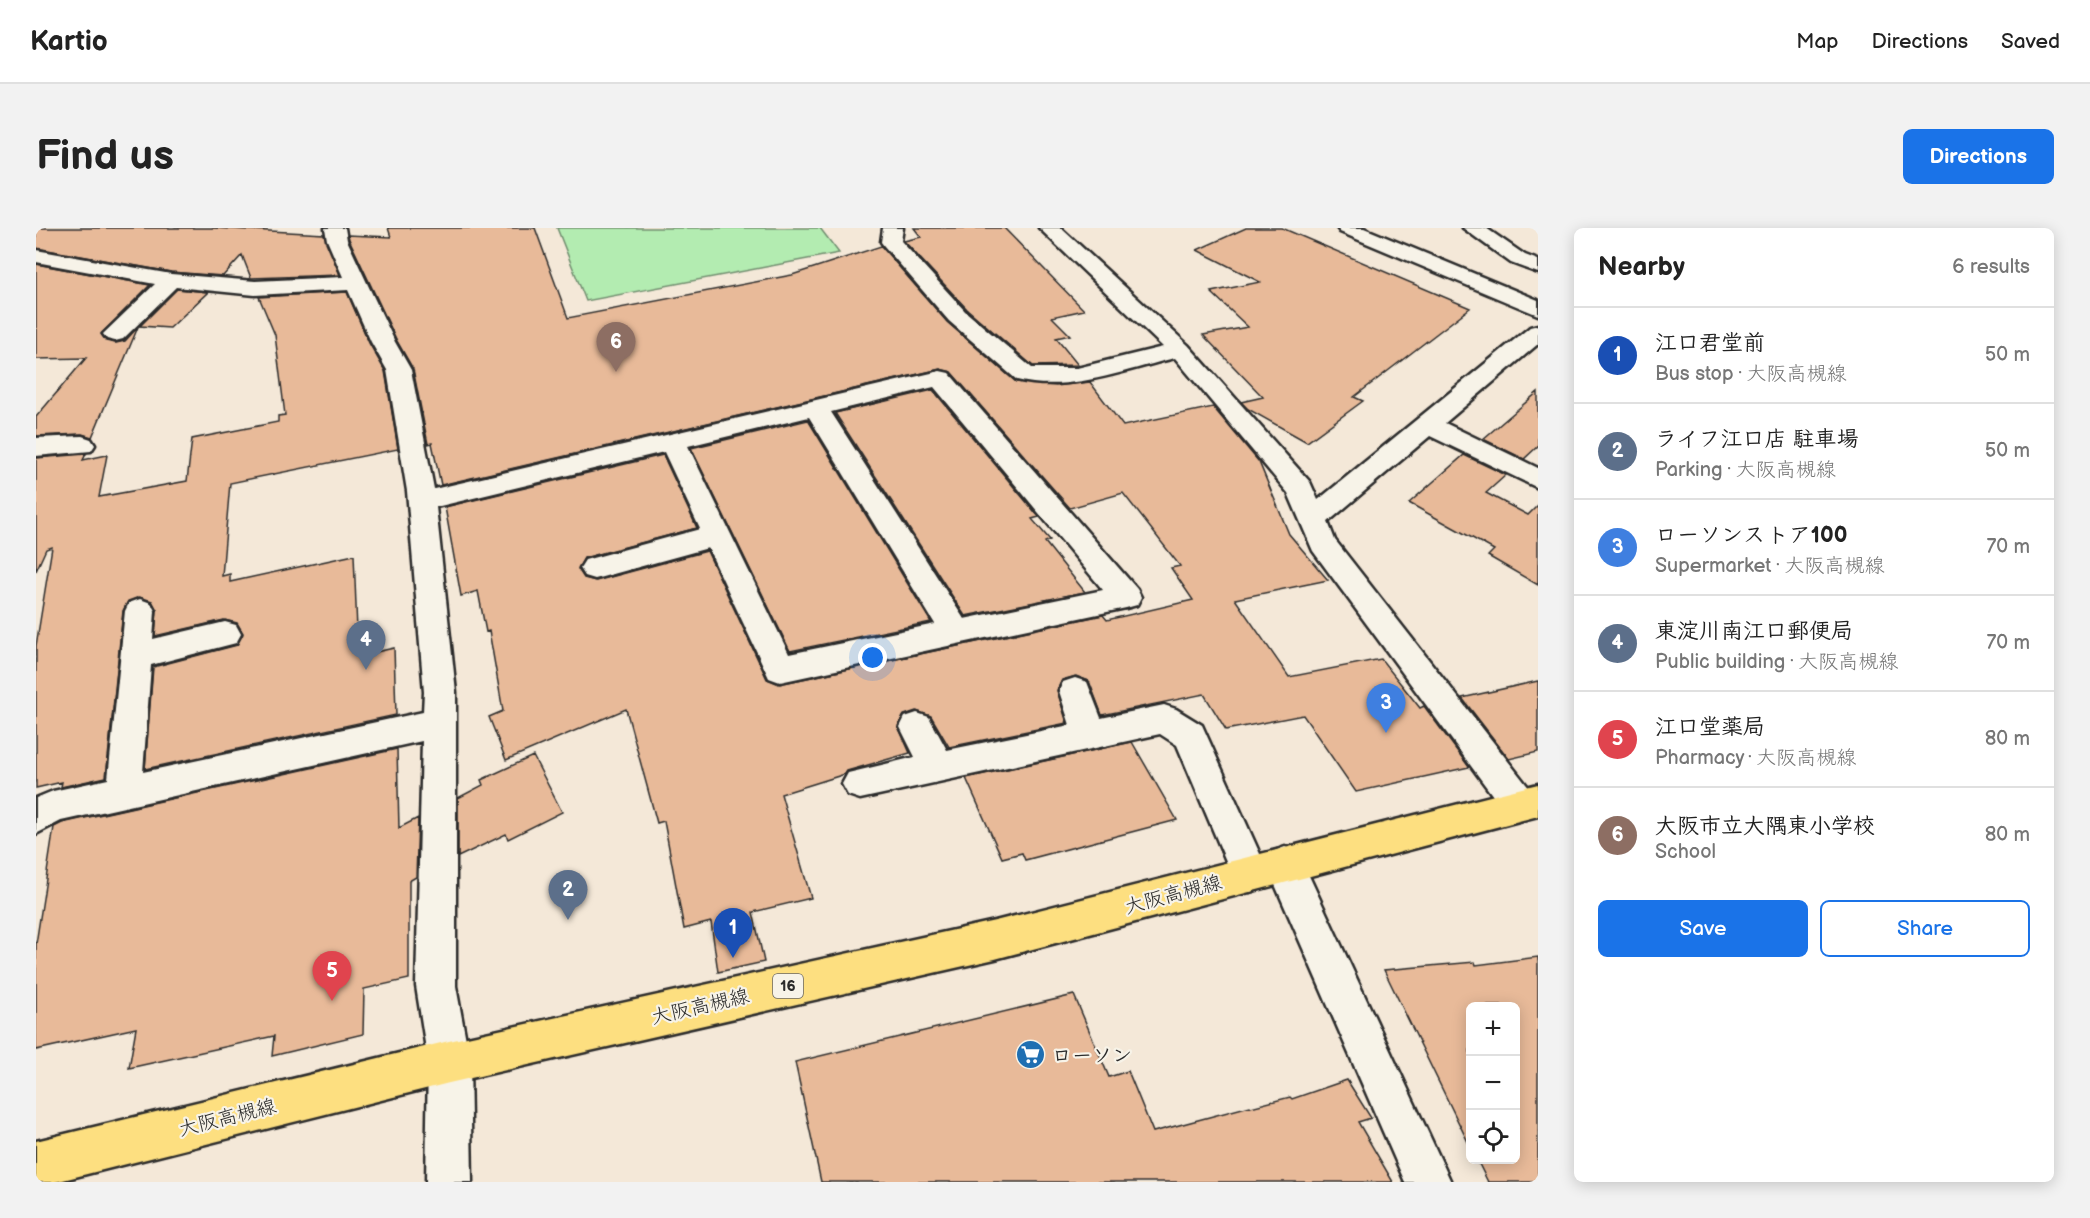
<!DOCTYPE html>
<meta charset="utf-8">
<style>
:root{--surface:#fff;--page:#f2f2f2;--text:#222;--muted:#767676;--line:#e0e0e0;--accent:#1a73e8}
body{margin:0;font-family:"Balsamiq Sans","Klee One",sans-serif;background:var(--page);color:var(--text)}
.controls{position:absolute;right:18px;bottom:18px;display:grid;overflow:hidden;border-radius:9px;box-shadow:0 3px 15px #0003}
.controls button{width:54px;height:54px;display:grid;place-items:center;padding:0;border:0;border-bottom:2px solid var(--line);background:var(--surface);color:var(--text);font:30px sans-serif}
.you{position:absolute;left:837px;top:430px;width:21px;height:21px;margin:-15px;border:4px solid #fff;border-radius:50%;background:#1a73e8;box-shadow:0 0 0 9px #1a73e833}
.badge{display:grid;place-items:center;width:39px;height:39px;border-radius:50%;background:var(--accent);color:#fff;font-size:20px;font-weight:700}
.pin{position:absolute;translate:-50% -50px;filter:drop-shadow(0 2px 3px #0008)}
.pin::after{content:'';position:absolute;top:32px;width:21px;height:18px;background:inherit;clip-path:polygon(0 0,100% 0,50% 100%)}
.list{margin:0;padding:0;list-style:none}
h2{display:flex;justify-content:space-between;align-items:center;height:78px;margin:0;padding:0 24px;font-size:26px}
h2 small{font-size:20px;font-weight:400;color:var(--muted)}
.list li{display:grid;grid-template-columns:39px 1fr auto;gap:18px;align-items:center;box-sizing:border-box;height:96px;padding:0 24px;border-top:2px solid var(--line)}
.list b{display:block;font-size:22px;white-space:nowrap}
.list p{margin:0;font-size:20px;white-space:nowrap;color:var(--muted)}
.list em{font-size:20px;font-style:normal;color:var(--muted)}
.actions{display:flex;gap:12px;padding:18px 24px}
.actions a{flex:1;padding:14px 0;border:2px solid var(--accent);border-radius:9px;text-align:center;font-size:21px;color:var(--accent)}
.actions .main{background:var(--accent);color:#fff}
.icon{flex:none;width:33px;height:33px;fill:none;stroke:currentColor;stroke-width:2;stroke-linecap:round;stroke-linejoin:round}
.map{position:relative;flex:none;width:1502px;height:954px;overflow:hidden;border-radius:9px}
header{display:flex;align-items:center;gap:36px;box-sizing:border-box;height:84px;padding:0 30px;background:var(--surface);border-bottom:2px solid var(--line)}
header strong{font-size:28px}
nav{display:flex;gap:33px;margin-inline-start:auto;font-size:21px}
.intro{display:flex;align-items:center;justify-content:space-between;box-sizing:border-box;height:144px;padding:0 36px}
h1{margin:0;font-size:42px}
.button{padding:15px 27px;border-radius:9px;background:var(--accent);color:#fff;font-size:21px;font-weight:700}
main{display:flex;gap:36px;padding:0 36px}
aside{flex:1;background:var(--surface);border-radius:9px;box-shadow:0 3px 15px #0003}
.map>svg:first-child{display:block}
</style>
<header>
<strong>Kartio</strong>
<nav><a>Map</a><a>Directions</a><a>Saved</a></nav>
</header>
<div class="intro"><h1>Find us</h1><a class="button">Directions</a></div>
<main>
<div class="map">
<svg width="1502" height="954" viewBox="0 0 1502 954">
<rect width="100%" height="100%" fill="#f4e8d8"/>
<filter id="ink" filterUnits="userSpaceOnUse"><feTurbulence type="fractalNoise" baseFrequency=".0167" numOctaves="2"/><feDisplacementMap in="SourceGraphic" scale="12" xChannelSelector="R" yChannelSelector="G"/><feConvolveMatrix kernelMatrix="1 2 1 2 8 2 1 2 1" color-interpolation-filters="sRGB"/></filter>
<g filter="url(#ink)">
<path fill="#b3ecb1" stroke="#6f8c6e" stroke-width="1.5" d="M521,0h263l19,25 -253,48z"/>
<path fill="#e8ba99" stroke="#2b2b2b" stroke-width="1.5" d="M0,0h178l110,6 16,41 -89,3 -9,-23 -19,21 -52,-4 -135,-24z
M352,0h147l33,90 224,-43 89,-29 66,76 69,60 40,4 34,-4 33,44 90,-19 46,55 30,72 39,46 -93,19 54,78 92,-18 39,49 4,-2 45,61 -113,25 -53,-77 -77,15 -22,-36 -102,21 -13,-34 -13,-5 -14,4 -5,10 10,33 -118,24 -18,-31 -15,-5 -12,4 -6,11 12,27 -63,18 -2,3 -64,20 30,104 -58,14 11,50 -46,10 -7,-50 -27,7 -20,-108 -7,2 -31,-114 -120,51 -17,-43 14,-6 -14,-80 -3,1 -8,-41 -17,5 -16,-89 218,-52 34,73 -113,30 -6,11 6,9 12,3 111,-30 60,128 12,5 324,-69 4,5 86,-20 -22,-32 9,-2 -57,-73 -53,15 -119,-136 -11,-3 -499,116 -9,-42 -4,1 -15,-75 -16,-28 -48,-102 -1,-4 43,2z
M878,0h90l80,82 -32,7 18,18 -14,3 22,27 -45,1 -66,-57 -63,-68 17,-4z
M1210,0h36l188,80 -116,89 9,4 -56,41 -59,-33 -7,-7 22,-5 -60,-62 45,-8 -37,-35 49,-10 -63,-32z
M0,36l114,21 -49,49 5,7 10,2 9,-2 13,-14 -46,110 -10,-3 -46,2v-19l50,-59 -50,1z
M141,61l31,3 -38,36 -30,-2z
M311,64l22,51 16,28 13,78 -168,34 -8,93 8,-2v8l124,-27 4,101 36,-8 2,67 -251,54 8,-102 84,-22 6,-12 -6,-10 -13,-3 -69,16 2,-26 -5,-9 -13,-4 -11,4 -5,10 -17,166 -45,10 1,-5 -26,6v-142l16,-99 -6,2 -10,22v-113l50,-4 -3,6 24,-5 -8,42 88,-16 5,-42 86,-17v-6l7,-1 -10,-80 -16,-38z
M897,162l106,127 -7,2 18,21 -5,2 40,50 -120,24 -130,-203z
M1502,164v54l-14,13 -41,-20z
M772,192l123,202 -141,29 -99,-203z
M1428,227l42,20 -20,18 42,22 10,-10v80l-50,-29 6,-6 -85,-47z
M1502,453v71l-29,7 -47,-61z
M1096,514l45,78 -152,40 -3,-7 -20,5 -36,-80z
M361,521l2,79 19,-10 -2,59 -7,4v98l-45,10 -1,45 -91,22 2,-20 -145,32 7,-40 -100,22v-106l18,-117 8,-4z
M497,528l29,56 -54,27 -2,-5 -48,23v-59l25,-13 -2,-5z
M1502,729v225h-50l-11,-22h38v-154h-45v140l-86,-176 91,-8 1,3z
M1038,767l35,82 19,-6 25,61 97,-26 1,1 39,-10 2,2 55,-19 24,38 -13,4 35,60h-572l-26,-120z"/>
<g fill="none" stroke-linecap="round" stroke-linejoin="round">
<defs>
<path id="minor" d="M289,0h20l2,12 20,43 28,59 16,28 23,119 506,-118 9,2 188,216 4,8 -4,8 -11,3 -346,74 -11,-4 -61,-130 -113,31 -10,-3 -5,-8 5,-8 115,-31 -36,-77 -228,55 20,185v294l14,76 2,120h-46l2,-120 -12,-76 6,-245 -361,80 -25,13v-36l17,-7 55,-12 17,-168 4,-8 11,-4 11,4 4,8 -2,28 72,-17 11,3 5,9 -5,9 -85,22 -8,107 280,-60 1,-20 -17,-201 -20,-121 -16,-28 -23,-52 -93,5 -79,-8 -53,52 -8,2 -8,-2 -4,-5 52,-50 -119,-22v-12l135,24 84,7 88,-4 -16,-37zM898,159l169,203 -139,29 -133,-207zM773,189l126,207 -146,30 -101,-208z
M847,0h20l-2,13 64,70 67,57h45l86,-21 -124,-119h22l127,117 122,137 8,18 212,-173 8,-2v19l-93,79 93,45v20l-108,-52 -102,86 7,18 198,253 5,11 -5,11 -13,5 -13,-5 -194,-264 -25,-58 -113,-135c-50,12 -107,35 -158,22l-68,-59 -65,-75 -3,-4z
M1301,0h27l174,72v15l-198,-83z
M1427,0h23l39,27 13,5v13l-27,-10z
M46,208l9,3 4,6 -4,6 -55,5v-18z
M1039,450l12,4 14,36 63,-13 12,4 26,16 67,149 -6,13 -13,5 -13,-5 -60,-142 -17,-11 -300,65 -12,-4 -6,-11 6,-11 67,-16 -15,-30 5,-10 12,-4 12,4 18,33 123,-25 -11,-34 4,-9z
M1249,619l13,5 153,330h-46l-139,-318 6,-12z"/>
<path id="major" d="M1502,556v32l-543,143 -546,124 -394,99h-19v-41l413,-100 546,-120z"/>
</defs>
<use href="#minor" stroke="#2b2b2b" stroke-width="5"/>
<use href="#major" stroke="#2b2b2b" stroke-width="5"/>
<use href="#minor" fill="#f7f3e8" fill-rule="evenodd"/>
<use href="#major" fill="#fddf80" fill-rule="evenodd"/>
</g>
</g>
<defs>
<symbol id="supermarket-disc" viewBox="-11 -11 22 22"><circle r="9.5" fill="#1f6fb2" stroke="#f7f3e8"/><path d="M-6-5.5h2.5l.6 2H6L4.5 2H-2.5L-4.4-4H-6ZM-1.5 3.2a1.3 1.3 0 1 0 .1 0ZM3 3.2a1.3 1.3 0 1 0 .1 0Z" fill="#fff"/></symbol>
</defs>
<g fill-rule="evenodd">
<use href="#supermarket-disc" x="978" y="810" width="33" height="33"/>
</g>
<g text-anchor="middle" stroke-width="4.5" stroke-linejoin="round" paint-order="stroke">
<rect fill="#f7f3e8" stroke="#686764" stroke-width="1.5" x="737" y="746" width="30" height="24" rx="4.5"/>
<g font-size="15" font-weight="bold" fill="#2b2b2b">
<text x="752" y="763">16</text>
</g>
<g font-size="20" fill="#2b2b2b" stroke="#f7f3e8">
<text transform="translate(1137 666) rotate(-15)" y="7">大阪高槻線</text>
<text transform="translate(664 778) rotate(-13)" y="7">大阪高槻線</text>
<text transform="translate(191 889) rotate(-14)" y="7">大阪高槻線</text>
</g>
<g font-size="20" font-weight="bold" fill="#2b2b2b" stroke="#f7f3e8" text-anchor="start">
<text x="1016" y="834">ローソン</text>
</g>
</g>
</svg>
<div class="controls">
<button>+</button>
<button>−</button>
<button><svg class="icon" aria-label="locate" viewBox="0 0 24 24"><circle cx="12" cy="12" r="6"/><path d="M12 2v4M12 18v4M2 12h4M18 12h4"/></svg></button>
</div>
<div class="you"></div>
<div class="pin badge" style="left:697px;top:730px;background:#1a4fb4">1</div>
<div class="pin badge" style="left:532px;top:692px;background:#5c6f8a">2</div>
<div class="pin badge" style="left:1350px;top:505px;background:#3f7fe0">3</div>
<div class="pin badge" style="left:330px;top:442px;background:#5c6f8a">4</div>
<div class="pin badge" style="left:296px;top:773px;background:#e0444e">5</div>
<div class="pin badge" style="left:580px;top:144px;background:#8d6e63">6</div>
</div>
<aside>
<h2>Nearby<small>6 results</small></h2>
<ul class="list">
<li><span class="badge" style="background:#1a4fb4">1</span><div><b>江口君堂前</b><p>Bus stop · 大阪高槻線</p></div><em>50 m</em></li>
<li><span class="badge" style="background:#5c6f8a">2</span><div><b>ライフ江口店 駐車場</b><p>Parking · 大阪高槻線</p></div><em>50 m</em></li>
<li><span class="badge" style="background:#3f7fe0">3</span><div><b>ローソンストア100</b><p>Supermarket · 大阪高槻線</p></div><em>70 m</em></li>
<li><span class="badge" style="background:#5c6f8a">4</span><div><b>東淀川南江口郵便局</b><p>Public building · 大阪高槻線</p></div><em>70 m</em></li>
<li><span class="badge" style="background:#e0444e">5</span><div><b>江口堂薬局</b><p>Pharmacy · 大阪高槻線</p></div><em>80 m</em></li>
<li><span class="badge" style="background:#8d6e63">6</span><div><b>大阪市立大隅東小学校</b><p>School</p></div><em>80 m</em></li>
</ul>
<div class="actions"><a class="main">Save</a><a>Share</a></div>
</aside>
</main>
